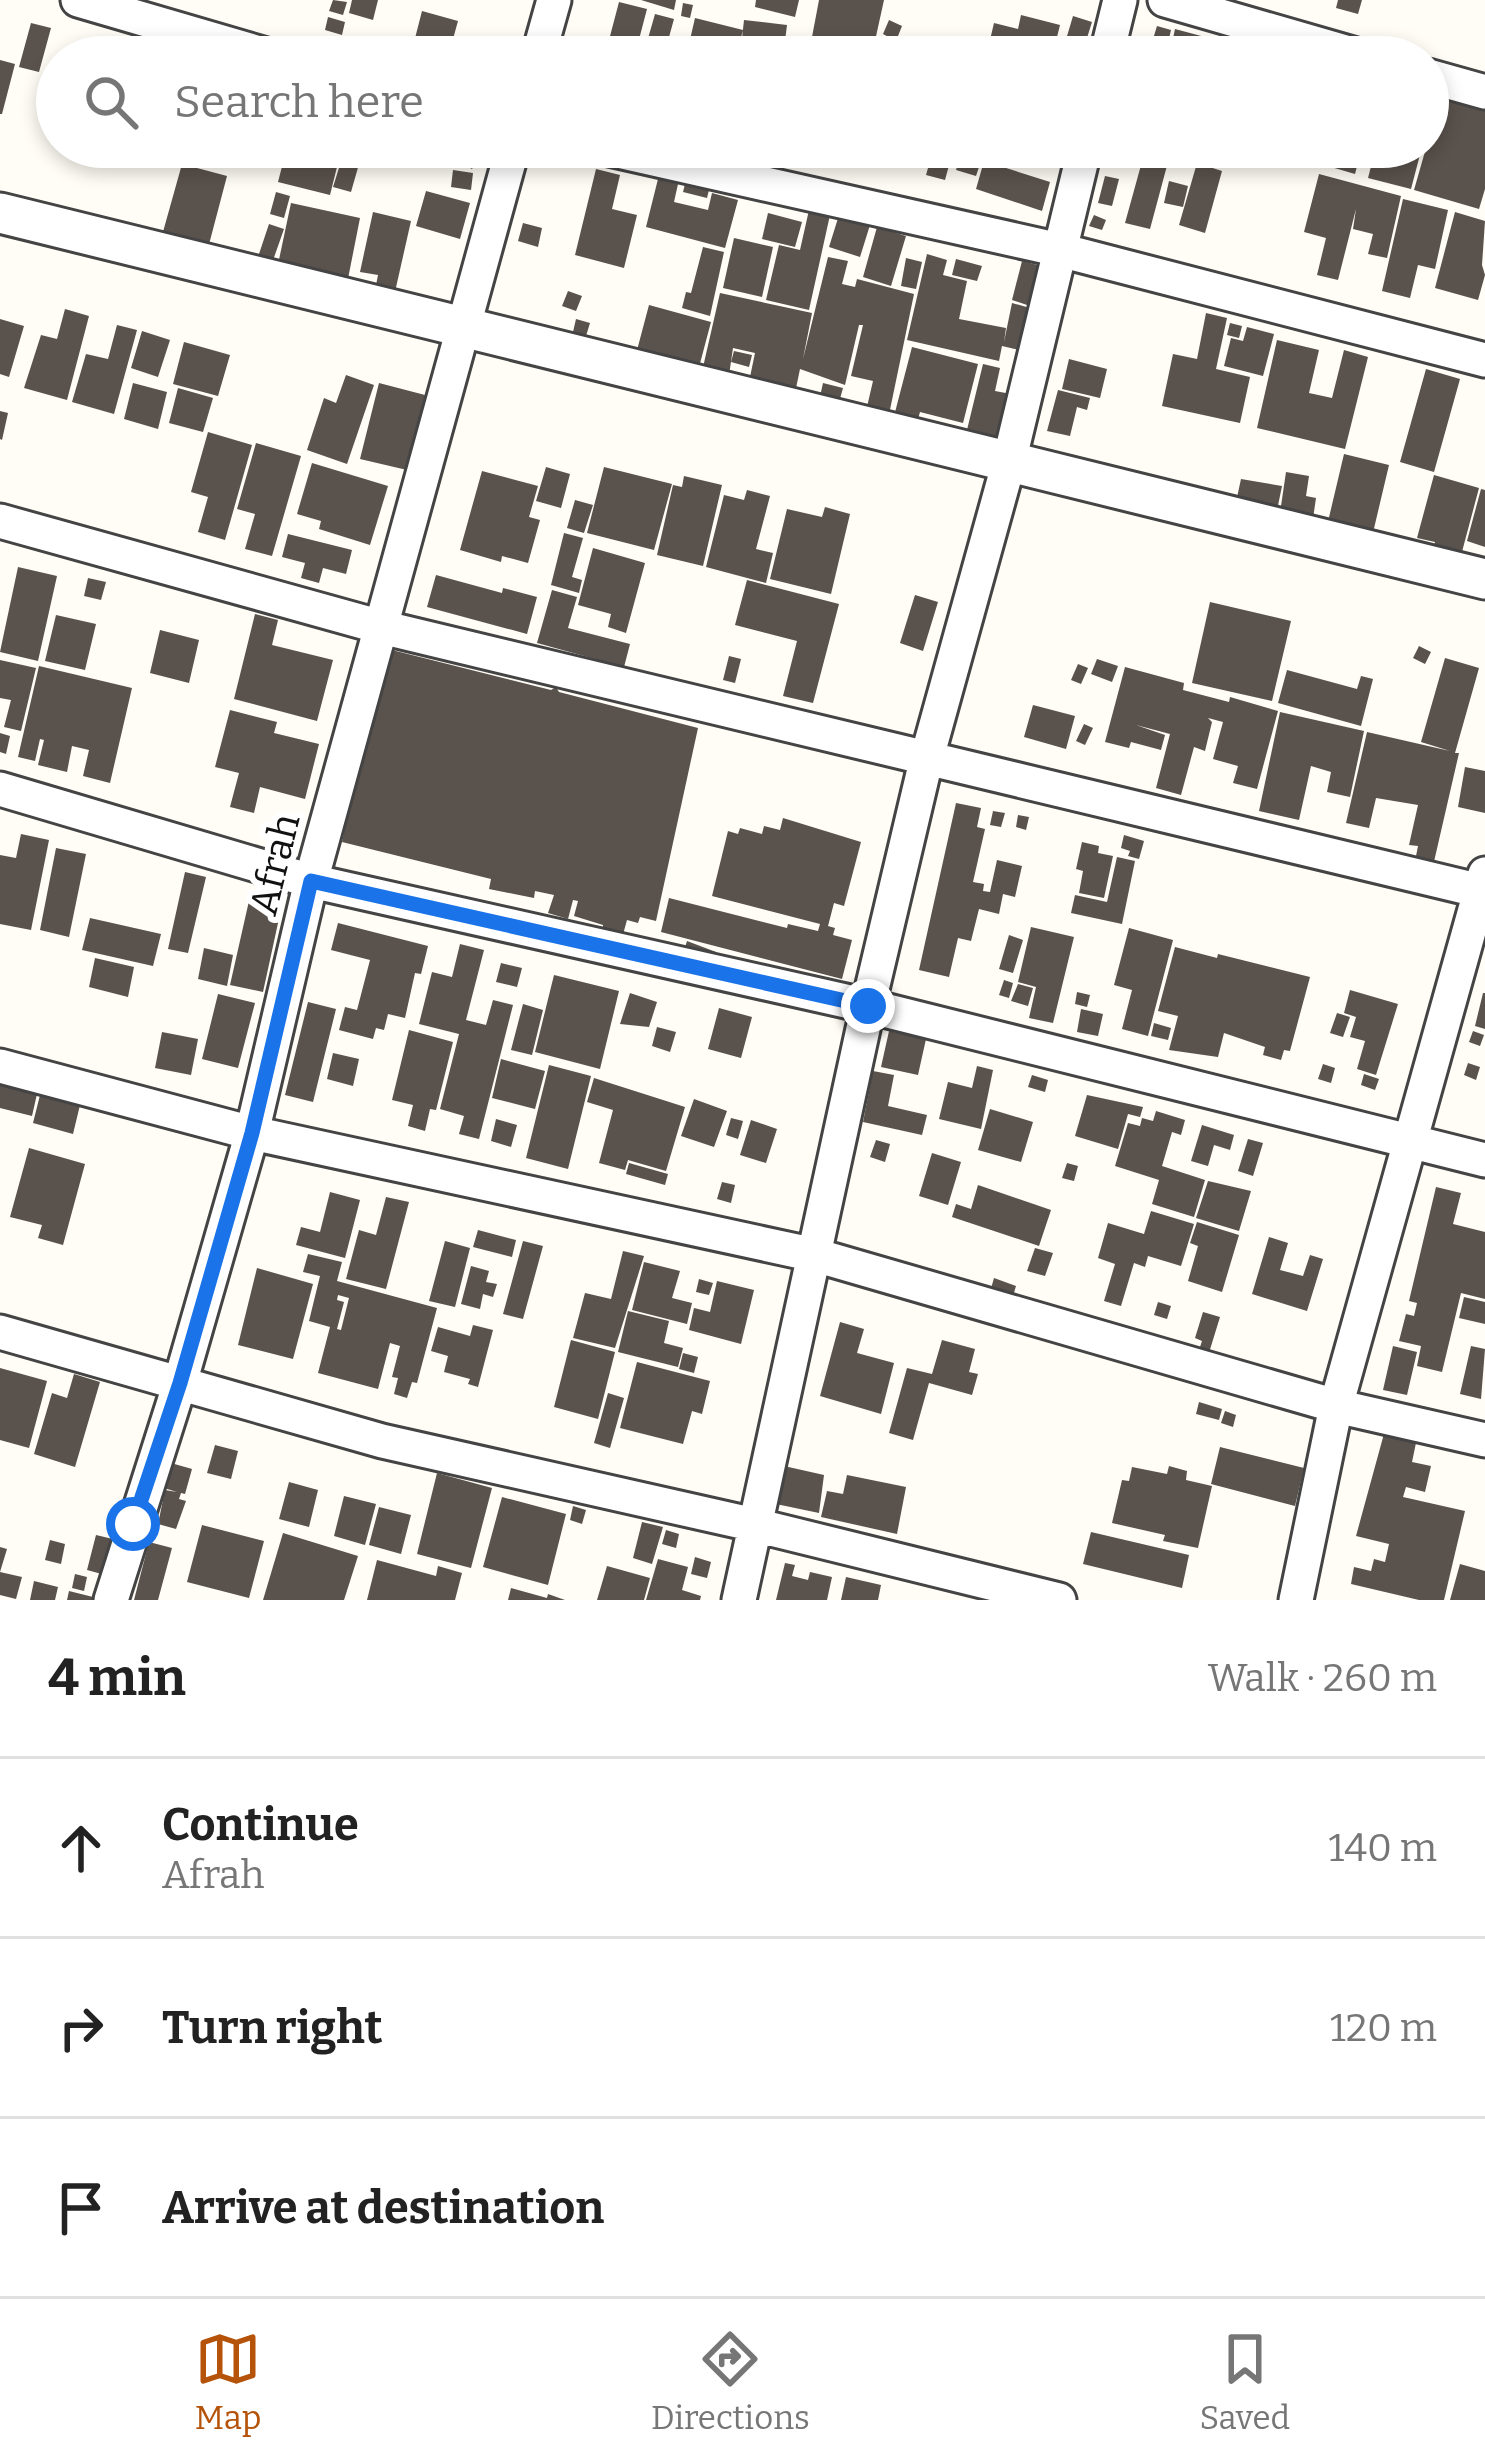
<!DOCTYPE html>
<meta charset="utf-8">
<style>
:root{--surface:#fff;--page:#f2f2f2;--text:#222;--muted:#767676;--line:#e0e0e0;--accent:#b45309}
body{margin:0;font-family:Bitter,serif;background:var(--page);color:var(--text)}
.stop{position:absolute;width:36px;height:36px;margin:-27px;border:9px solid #1a73e8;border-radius:50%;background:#fff}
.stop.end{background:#1a73e8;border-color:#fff;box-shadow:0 3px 12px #0008}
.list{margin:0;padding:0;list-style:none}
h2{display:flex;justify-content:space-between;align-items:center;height:156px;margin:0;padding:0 48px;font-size:51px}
h2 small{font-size:39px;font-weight:400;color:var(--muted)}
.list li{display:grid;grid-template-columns:78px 1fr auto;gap:36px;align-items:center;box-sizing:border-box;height:180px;padding:0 48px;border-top:3px solid var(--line)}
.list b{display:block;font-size:45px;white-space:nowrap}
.list p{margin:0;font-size:39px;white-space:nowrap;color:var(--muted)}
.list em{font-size:39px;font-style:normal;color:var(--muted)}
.icon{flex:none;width:66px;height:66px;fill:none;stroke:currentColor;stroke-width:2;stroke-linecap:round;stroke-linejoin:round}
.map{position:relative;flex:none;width:1485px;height:1600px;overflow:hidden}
.search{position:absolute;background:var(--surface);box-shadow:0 6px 18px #0003;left:36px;right:36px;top:36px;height:132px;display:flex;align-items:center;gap:30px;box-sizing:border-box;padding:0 42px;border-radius:66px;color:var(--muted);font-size:45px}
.sheet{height:696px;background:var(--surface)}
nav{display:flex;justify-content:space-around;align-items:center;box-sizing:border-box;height:168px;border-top:3px solid var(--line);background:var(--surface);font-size:33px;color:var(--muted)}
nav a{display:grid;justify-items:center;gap:6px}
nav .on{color:var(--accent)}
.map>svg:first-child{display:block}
</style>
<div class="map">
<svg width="1485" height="1600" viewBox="0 0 1485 1600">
<rect width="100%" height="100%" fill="#fffdf5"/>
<path fill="#5a524d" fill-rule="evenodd" d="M333,0l14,2 -4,13 -14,-4z
M352,0h26l-5,20 -24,-7z
M641,0h35l-2,10z
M756,0h43l-4,17 -40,-10z
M819,0h65l-11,50 -61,-13z
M1338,0h24l-4,14 -22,-6z
M619,2l28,7 -10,38 -28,-7z
M683,3l10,2 -3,13 -9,-2z
M422,11l36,10 -10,36 -36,-7z
M655,14l19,5 -8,29 -19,-6z
M1021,15l39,10 -8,32h-66l8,-34 24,6z
M1073,16l19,6 -11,35 -19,-4z
M328,17l17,5 -3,13 -17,-5z
M695,18l48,12 -7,27h-50z
M744,20l43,5 -4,32h-43z
M889,20l13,6 -6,15 -13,-7z
M31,23l20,5 -12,44 -20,-5z
M1157,26l14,4 -3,13 -15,-4z
M1175,29l30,8 -5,20h-31z
M325,38l15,6 -4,10 -15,-5z
M921,40l58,12 -1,5h-61z
M0,60l15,4 -13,50h-2z
M1442,92l43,12v85l-6,20 -65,-19z
M287,147h55l-12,48 -52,-13z
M462,147l18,7 -8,15 -16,-9z
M875,147h33l-5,20 -31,-9z
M934,147h20l-9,33 -19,-5z
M974,147h46l-3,12z
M1022,147h34l-5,18 -32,-8z
M1146,147h26l-22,82 -25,-6z
M1318,147h44l-7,27 -41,-12z
M1376,147h46l-11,42 -43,-11z
M962,151l20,7 -6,18 -20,-6z
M344,152l17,5 -10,35 -18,-5z
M984,161l66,21 -8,29 -66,-22z
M1197,163l25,8 -17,62 -26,-8z
M182,164l45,12 -20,76 -46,-13z
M596,169l24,6 -8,34 25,6 -13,53 -49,-13z
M453,170l20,3 -2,17 -20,-3z
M1319,174l82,22 -14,62 -19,-4 5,-20 -20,-5 3,-20 -18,71 -21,-5 9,-37 -22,-6z
M1105,176l14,3 -7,27 -14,-3z
M658,179l20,5 -4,18 34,8 4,-17 26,7 -13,48 -79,-21z
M1169,181l19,5 -5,21 -19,-4z
M685,184l24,6 -2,8 -24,-6z
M426,191l44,12 -10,36 -44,-13z
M276,192l14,4 -6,22 -14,-4z
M1403,199l45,11 -13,59 -17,-4 -8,33 -28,-7z
M291,203l69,15 -17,86 -70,-16z
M809,210l21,5 -21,95 -43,-10 13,-55 21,5z
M373,212l38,9 -21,93 -19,-4 7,-35 -18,-3z
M1455,212l30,9 -3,44 3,10 -7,25 -43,-12z
M768,213l34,9 -7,25 -33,-8z
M839,215l31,10 -10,32 -31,-10z
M1094,215l12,5 -4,10 -13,-4z
M523,223l19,5 -4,19 -20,-6z
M269,224l15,5 -19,54 -14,-5z
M877,227l29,9 -15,50 -28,-9z
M734,238l39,9 -11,50 -39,-9z
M703,247l21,5 -14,64 -28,-8 4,-16 5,1z
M927,254l20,6 -4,15 24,6 -8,38 47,9 -2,14 8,-39 18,5 -11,42 -17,-4 -3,15 -92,-21z
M828,257l20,4 -6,23 13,3 2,-8 57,15 -28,135 -23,-5 10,-43 -22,-5 12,-51h-4l-14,60 -45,-16 -5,24 -26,-6 1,-6 -20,-4 5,-24 -22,-5 -7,48 -28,-7 22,-96 92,20 -9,46z
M906,258l16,4 -6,27 -15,-3z
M956,259l26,7 -5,15 -25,-6z
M1022,261l23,6 -15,39 -18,-6z
M568,291l14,5 -6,15 -14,-5z
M649,305l62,17 -17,64 -62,-17z
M65,309l24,7 -22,84 -43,-12 17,-53 16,4z
M1206,313l21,5 -11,51 34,8 -10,46 -78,-17 11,-52 24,5z
M0,319l24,7 -15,51 -9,-3z
M576,319l14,4 -4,13 -13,-4z
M1230,323l12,3 -3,12 -12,-3z
M117,325l20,5 -23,84 -42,-12 14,-48 22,5z
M1247,327l27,7 -11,42 -39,-10 7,-28 12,3z
M142,331l28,9 -12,37 -27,-9z
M1277,340l42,10 -10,43 23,5 12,-48 24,7 -23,92 -88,-21z
M184,342l46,13 -12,41 -45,-12z
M912,347l66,17 -15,59 -43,-11 -4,14 -23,-6z
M734,351l18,4 -3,12 -18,-5z
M1069,359l38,10 -7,29 -38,-9z
M983,364l17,4 -5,23 16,3 -11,48 -34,-8z
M1426,369l34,10 -26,93 -34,-10z
M346,375l28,10 -27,79 -40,-14 17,-52 12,5z
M133,383l34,9 -9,37 -34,-10z
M379,383l46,12 -18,75 -47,-11z
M823,383l20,5 -5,18 -19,-5z
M178,388l35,10 -10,34 -34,-9z
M1058,390l32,8 -3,12 -10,-3 -7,29 -23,-5z
M0,411l8,2 -6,27 -2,-1z
M208,432l44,13 -27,95 -27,-8 10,-35 -17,-5z
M256,443l45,13 -29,100 -27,-7 10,-35 -18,-5z
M1344,454l45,11 -22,93 -45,-11z
M312,463l76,23 -18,59 -51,-16 2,-8 -24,-7z
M546,467l24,7 -9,34 -25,-7z
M604,467l68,17 -18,66 -67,-17z
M482,471l56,15 -9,31 11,3 -12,43 -26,-7 -1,6 -41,-12z
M1286,472l23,4 -3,20 10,2 -7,48 -33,-6z
M1434,475l45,13 -24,90 -28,-8 8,-28 -18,-4z
M684,476l38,9 -19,81 -46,-11 16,-70 9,2z
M1241,479l41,7 -10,49 -36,-33z
M1481,489l4,1v57l-18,-6z
M747,490l23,6 -14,53 17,4 -7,30 -60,-16 18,-72 20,5z
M575,500l18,5 -9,28 -17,-5z
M825,507l25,7 -19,80 -61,-15 17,-70 35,8z
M564,533l19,5 -11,39 10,3 -3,13 -28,-8z
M288,534l64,16 -6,24 -23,-6 -4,15 -18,-5 4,-15 -23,-6z
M593,548l52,15 -19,70 -18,-6 3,-13 -33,-9z
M18,567l39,9 -19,85 -38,-9z
M436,575l66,18 1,-5 34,9 -10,37 -100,-27z
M88,578l18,4 -5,18 -17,-4z
M747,580l92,24 -26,99 -30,-7 14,-55 -62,-16z
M552,590l25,7 -9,31 62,16 -6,23 -87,-24z
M915,595l23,7 -15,49 -23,-8z
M1210,602l81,19 -19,80 -80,-18z
M255,614l23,6 -6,25 61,15 -16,61 -83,-22z
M56,615l40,9 -11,46 -40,-9z
M160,630l39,10 -10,43 -39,-10z
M1419,646l12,6 -6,12 -12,-6z
M384,648l167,42 5,-3 3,5 139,36 -42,193 -16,-4 -2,6 -11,-3 -5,18 -20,-5 1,-8 -29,-9 4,-15 -5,-1 -5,19 -20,-6 6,-18 -19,-4 -1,7 -45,-9 2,-10 -149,-37z
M729,656l12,3 -6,24 -12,-3z
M1445,658l34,10 -24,85h4l-26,113 -18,-5 3,-15 -9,-1 9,-40 -42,-7 -7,30 -23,-5 21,-91 83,19 -29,-9z
M1097,659l21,7 -6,16 -21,-8z
M0,660l36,8 -15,63 -17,-4 7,-27 -11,-2z
M1078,664l10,4 -7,16 -10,-4z
M39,666l93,22 -22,95 -27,-7 6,-26 -17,-4 -5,26 -29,-7 6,-25 -4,-1 -5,22 -17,-4z
M1125,667l59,16 -1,7 46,12 1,-5 48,14 -21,78 -24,-6 5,-17 -25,-7 10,-37 -15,-4 4,4 -7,29 -11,-4 -13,48 -25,-7 14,-54 -34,-9 29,10 -4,15 -30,-8 -2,6 -24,-6z
M1287,670l70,19 4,-13 12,3 -12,47 -83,-23z
M1033,705l42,11 -9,33 -42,-12z
M230,710l47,12 -3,11 45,11 -14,55 -45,-12 -6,26 -24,-6 9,-34 -24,-6z
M1280,712l84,19 -14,66 -23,-5 4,-20 -20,-6 -12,54 -40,-9z
M1084,724l9,4 -8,17 -9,-4z
M0,733l10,3 -4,18 -6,-2z
M1465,767l20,4v42l-27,-6z
M956,803l25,5 -4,19 8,2 -12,53 11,2 -1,7 7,1 7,-32 25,6 -7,31 -12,-3 -4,20 -20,-5 -8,32 -13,-3 -9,39 -30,-7z
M993,811l12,2 -4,14 -11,-2z
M1018,815l11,2 -3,13 -10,-3z
M783,818l78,24 -17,64 -10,-3 -6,23 7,2 -2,7 19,5 -10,39 -181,-47 8,-34 118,30 1,-4 30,7 2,-7 -108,-28 16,-65 10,3 2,-6 22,6 2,-8 16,4z
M21,834l28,6 -18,90 -31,-6v-69l16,3z
M1124,835l20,6 -5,18 -11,-3 2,-5 -9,-3z
M1082,842l17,4 -1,7 15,3 -9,42 -25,-5 4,-22 -7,-2z
M56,848l30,6 -17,83 -29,-7z
M1117,857l18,4 -13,63 -51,-11 4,-18 32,7z
M185,872l21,5 -18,76 -20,-4z
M251,892l32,8 -20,92 -33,-7z
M90,918l71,16 -8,32 -71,-16z
M338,923l90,23 -7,28 -6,-1 -10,45 -17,-4 -4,16 -8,-2 -3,11 -34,-9 6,-23 12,3 13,-50 -39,-10z
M1031,927l43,10 -21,86 -24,-5 7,-31 -18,-5z
M1129,928l44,12 -25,96 -26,-7 10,-39 -18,-5z
M1009,935l14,5 -10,33 -14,-4z
M687,941l29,11 -7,19 -28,-11z
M460,944l24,6 -18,70 20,5 7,-25 20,5 -34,134 -20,-5 5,-18 -24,-7 19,-75 -40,-10 13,-52 20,5z
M1175,947l42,11 1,-4 92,23 -20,74 -6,-1 -3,10 -18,-5 2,-8 -41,-14 -6,24 -49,-7 9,-34 -20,-5z
M204,948l29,7 -6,31 -29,-7z
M95,958l39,9 -6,30 -39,-10z
M501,963l21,5 -5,19 -21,-5z
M554,975l65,16 -19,78 -65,-17z
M1004,980l9,3 -4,15 -10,-3z
M1018,984l15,4 -5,18 -17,-5z
M1350,990l48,14 -22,71 -19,-6 8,-28 -15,-4 6,-20 -12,-4z
M1077,992l13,3 -3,12 -12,-3z
M630,993l27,9 -8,25 -29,-3z
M1483,993h2v36l-10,-3z
M218,994l37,9 -17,65 -36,-9z
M308,1002l28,7 -23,93 -28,-7z
M523,1004l20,6 -11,45 -21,-5z
M719,1008l33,9 -11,41 -33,-9z
M1081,1009l22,5 -5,22 -21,-4z
M1337,1013l13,4 -7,20 -13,-4z
M1154,1023l17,5 -3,12 -17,-4z
M657,1027l19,5 -6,20 -18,-6z
M409,1030l44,12 -17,68 -6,-1 -5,22 -17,-5 5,-21 -21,-5z
M889,1031l37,8 -8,36 -37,-8z
M1473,1031l11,4 -4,11 -11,-4z
M162,1032l36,7 -7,36 -36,-7z
M333,1053l26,6 -6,27 -26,-7z
M501,1059l44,12 -10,38 -43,-11z
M1468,1063l12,4 -4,13 -12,-5z
M1323,1064l12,4 -4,15 -13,-4z
M549,1065l42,11 -23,93 -42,-11z
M977,1066l16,4 -12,59 -42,-10 9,-37 24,6z
M873,1071l21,4 -6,31 39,9 -5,20 -59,-13z
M1364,1074l15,5 -4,11 -14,-5z
M1032,1075l16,5 -3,12 -17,-5z
M594,1078l91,29 -19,64 -38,-11 -3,10 -26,-7 14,-53 -26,-8z
M0,1084l37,10 -5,22 -32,-8z
M40,1095l40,10 -7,29 -40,-11z
M1087,1095l56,12 -3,10 -12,-3 -10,35 -43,-13z
M694,1099l33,12 -13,36 -33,-11z
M990,1109l43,13 -12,40 -43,-12z
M1156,1111l29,9 -4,15 -9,-3 -10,34 43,14 -11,37 -42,-13 7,-24 -44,-14 13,-43 12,3 2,-8 11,3z
M731,1118l12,3 -5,18 -12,-4z
M496,1119l21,6 -6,22 -20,-6z
M751,1120l26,9 -11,34 -26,-8z
M1202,1125l32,10 -4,15 -16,-5 -6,21 -17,-5z
M1248,1139l15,4 -10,33 -15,-5z
M876,1140l14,4 -5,18 -15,-5z
M29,1148l56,16 -22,81 -25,-7 4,-13 -32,-8z
M932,1153l29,9 -13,43 -29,-9z
M629,1163l39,11 -3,11 -39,-11z
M1067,1163l11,3 -4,15 -12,-3z
M1208,1181l43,10 -12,40 -43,-13z
M722,1182l13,3 -4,18 -14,-4z
M978,1185l73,25 -12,36 -87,-29 4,-13 15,5z
M1436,1187l25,6 -8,31 32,8v67l-24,-6 -19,79 -25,-6 4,-20 -22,-5 7,-27 8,2 3,-13 -8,-2z
M330,1192l30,8 -15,58 -49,-13 5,-18 19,5z
M386,1197l23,5 -23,87 -40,-10 13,-49 17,5z
M1151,1211l43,13 -13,42 -33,-10 -3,11 -11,-4 -13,43 -17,-5 11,-37 -17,-6 10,-35 36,11z
M1197,1222l42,13 -17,57 -34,-11 10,-35 -8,-3z
M478,1230l38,10 -4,17 -39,-10z
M1269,1237l19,6 -8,27 23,6 7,-21 13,4 -16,52 -55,-17z
M445,1241l25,7 -15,59 -26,-6z
M523,1241l20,5 -20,73 -20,-5z
M1035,1248l18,5 -8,23 -18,-5z
M623,1251l21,5 -29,92 -42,-10 12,-45 26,6z
M308,1254l34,8 -5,19 100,27 -20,75 -5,-1 -5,16 -13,-4 4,-16 -6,-1 8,-31 -10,-3 -12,46 -60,-16 12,-46 -21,-6 11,-45 -17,-4zM338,1295l11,3 -8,32 -4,-1 7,-27 -7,-2z
M644,1262l36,9 -8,27 20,5 -5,21 -55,-14z
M471,1266l18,5 -3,11 11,2 -4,13 -10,-3 -3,15 -19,-5z
M257,1268l56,16 -20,75 -55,-14z
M994,1278l22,8 -6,20 -22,-7z
M699,1279l14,4 -4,12 -13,-3z
M717,1281l37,9 -13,54 -52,-14 5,-22 16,4z
M1464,1297l21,5v22l-26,-6z
M1158,1302l13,4 -4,13 -13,-4z
M628,1311l41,10 -5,22 19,5 -5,19 -60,-15z
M1203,1312l17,5 -12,39 -10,-3 4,-12 -7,-3z
M840,1322l24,7 -7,24 37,10 -13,51 -61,-18z
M473,1325l20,5 -15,57 -10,-3 2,-5 -26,-7 4,-16 -17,-5 7,-24 32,9z
M571,1340l44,12 -17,67 -44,-12z
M942,1340l33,9 -6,23 9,2 -6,21 -43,-12 -16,57 -24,-7 18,-65 25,6z
M1393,1346l24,6 -10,43 -24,-5z
M1471,1346l14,3 -4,50 -21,-5z
M683,1353l15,4 -4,16 -15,-4z
M637,1362l73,19 -8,33 -10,-3 -9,33 -63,-16z
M0,1368l47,13 -18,67 -29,-8z
M74,1374l26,8 -25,85 -41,-13 18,-61 15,5z
M608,1393l16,5 -14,50 -16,-5z
M1199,1402l23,7 -3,11 -23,-6z
M1225,1411l11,4 -3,12 -12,-4z
M1385,1430l32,8 -5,24 19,4 -6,26 -19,-5 -3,10 62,14 -21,89h-25l-68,-16 3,-17 17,4 3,-12 11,3 4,-18 -33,-8z
M215,1445l23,6 -7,28 -24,-6z
M1220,1447l84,21 -9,38 -84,-22z
M171,1463l21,6 -7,25 -4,-1 -2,6 7,2 -10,28 -18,-5 7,-34 12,2 -13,-4z
M784,1466l40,9 -5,38 -43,-9z
M1169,1466l18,5 -1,9 26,6 -14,62 -35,-7 2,-6 -53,-12 10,-43 7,1 3,-14 35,7z
M437,1473l55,15 -21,80 -54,-14z
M847,1475l59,12 -9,47 -76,-17 6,-26 16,3z
M289,1482l29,8 -9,37 -30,-8z
M344,1496l32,8 -11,41 -31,-9z
M502,1497l64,17 -18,71 -65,-18z
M573,1506l13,4 -4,14 -12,-4z
M379,1507l32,8 -10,39 -32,-9z
M642,1522l21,5 -11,37 -19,-6z
M202,1525l62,16 -15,57 -62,-16z
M666,1530l13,4 -3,14 -14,-4z
M1091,1532l98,23 -7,33 -99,-24z
M283,1533l75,23 -14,44h-81z
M96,1535l21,5 -8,36 -22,-6z
M50,1540l15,4 -4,20 -16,-4z
M149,1542l23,6 -14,52h-24z
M0,1547l7,2 -7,23 22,5 -6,22 -16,-4z
M695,1557l16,5 -4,16 -16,-4z
M658,1559l30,8 -6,23 19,6 -1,4h-54z
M377,1560l59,16 2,-10 24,7 -7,27h-88z
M785,1563l10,2 -3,11 16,4 2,-8 22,5 -5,23h-51z
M1460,1564l25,7v29h-35z
M607,1566l43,12 -6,22h-47z
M75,1574l12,3 -3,14 -12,-3z
M846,1577l35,8 -3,15h-37z
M34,1581l24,6 -3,13h-25z
M511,1588l36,10 1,-4 17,6h-57z
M69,1591l28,7v2h-30z"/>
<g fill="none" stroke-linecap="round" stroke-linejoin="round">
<defs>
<path id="minor" d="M78,0l195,57
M1165,0l198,57
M538,57l16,-57
M1106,57l14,-57
M1428,76l57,16
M600,147l460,103 425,110
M0,521l381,106 1104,265
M0,789l311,92 557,125 617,154
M0,1066l252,67 563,122 521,151 149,34
M0,1332l382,109 373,84 304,75
M111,1600l69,-217 72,-250 59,-252 202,-734
M739,1600l129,-594 58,-245 83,-299 76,-315
M1296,1600l40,-194 149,-532"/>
<path id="tertiary" d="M0,213l1485,366"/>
</defs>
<use href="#minor" stroke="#444" stroke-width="39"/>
<use href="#tertiary" stroke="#444" stroke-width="45"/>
<use href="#minor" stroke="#fff" stroke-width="33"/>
<use href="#tertiary" stroke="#fff" stroke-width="39"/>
</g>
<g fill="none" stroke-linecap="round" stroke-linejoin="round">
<path stroke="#1a73e8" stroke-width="15" d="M133,1524l47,-141 72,-250 59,-252 557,125"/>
</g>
<g text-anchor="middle" stroke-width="12" stroke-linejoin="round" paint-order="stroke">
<g font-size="39" fill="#111" stroke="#fff">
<text transform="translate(274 864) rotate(-76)" y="14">Afrah</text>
</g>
</g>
</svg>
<div class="stop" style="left:133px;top:1524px"></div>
<div class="stop end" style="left:868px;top:1006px"></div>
<div class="search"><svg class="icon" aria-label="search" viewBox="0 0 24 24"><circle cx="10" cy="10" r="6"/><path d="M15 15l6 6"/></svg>Search here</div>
</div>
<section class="sheet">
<h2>4 min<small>Walk · 260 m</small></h2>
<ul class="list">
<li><svg class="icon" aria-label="ahead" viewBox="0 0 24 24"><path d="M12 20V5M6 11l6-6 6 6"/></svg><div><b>Continue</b><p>Afrah</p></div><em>140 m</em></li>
<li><svg class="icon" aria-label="right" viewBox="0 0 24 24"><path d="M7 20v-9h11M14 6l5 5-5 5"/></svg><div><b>Turn right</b></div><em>120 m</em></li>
<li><svg class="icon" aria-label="arrive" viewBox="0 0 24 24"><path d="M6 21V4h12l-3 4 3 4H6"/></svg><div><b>Arrive at destination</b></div></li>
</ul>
</section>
<nav>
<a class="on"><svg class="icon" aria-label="map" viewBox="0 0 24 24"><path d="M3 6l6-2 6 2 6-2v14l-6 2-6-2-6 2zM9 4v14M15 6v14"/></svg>Map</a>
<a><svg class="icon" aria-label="directions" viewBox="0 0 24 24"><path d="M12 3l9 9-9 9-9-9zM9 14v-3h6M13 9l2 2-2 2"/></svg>Directions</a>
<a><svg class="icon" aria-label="saved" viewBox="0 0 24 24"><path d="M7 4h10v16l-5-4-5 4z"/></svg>Saved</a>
</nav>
